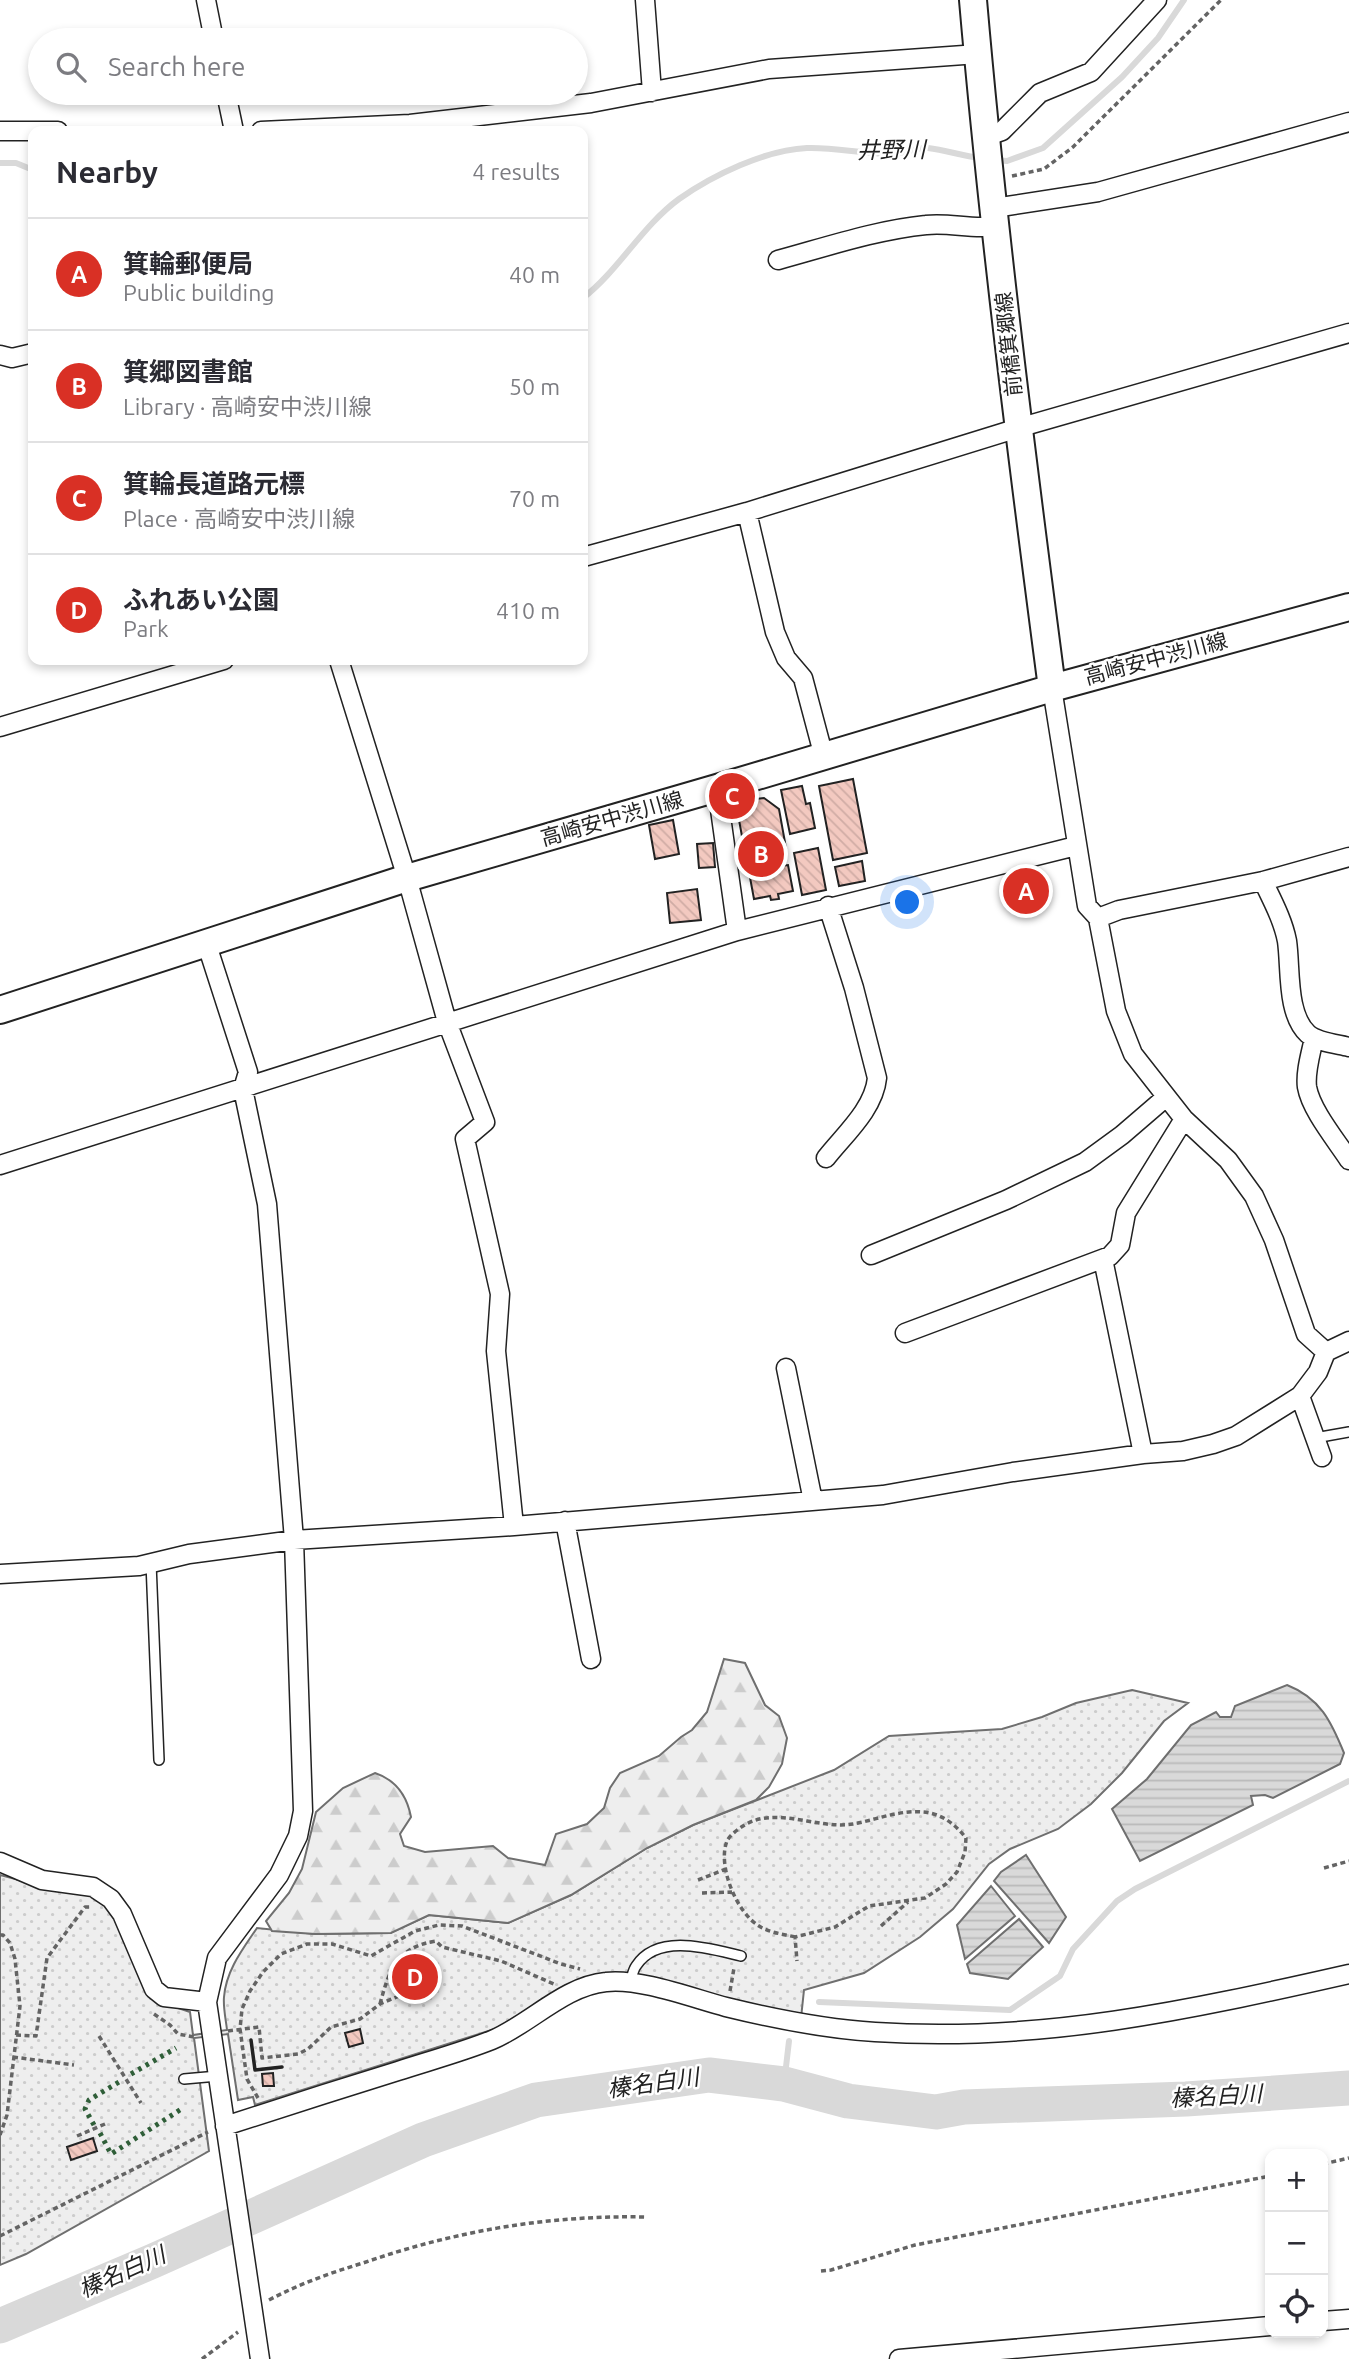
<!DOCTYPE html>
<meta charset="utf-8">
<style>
:root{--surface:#fff;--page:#f2f2f3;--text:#2b2b33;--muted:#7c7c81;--line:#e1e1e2;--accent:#d93025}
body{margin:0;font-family:Ubuntu,"Noto Sans JP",sans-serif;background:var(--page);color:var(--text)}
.controls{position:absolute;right:21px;bottom:21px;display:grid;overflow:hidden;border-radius:14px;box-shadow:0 4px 10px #0003}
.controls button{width:63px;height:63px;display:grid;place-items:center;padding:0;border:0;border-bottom:2px solid var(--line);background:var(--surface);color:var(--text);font:35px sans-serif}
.you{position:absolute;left:908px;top:903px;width:24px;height:24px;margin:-18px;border:5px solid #fff;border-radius:50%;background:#1a73e8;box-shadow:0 0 0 10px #1a73e833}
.badge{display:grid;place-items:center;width:46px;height:46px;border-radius:50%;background:var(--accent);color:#fff;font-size:23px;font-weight:700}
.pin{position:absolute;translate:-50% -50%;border:4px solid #fff;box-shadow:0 2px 7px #0006}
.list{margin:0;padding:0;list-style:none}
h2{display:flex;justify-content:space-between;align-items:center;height:91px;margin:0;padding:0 28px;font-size:30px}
h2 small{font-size:23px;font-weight:400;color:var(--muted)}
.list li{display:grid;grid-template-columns:46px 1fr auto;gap:21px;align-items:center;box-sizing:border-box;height:112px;padding:0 28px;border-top:2px solid var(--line)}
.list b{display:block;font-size:26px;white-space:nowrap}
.list p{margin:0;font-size:23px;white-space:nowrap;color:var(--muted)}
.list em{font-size:23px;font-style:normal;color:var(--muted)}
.icon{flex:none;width:38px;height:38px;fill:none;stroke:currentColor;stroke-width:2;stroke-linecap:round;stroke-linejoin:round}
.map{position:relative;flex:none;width:1349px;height:2359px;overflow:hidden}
.search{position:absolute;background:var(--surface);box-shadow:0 4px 10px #0003;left:28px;top:28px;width:560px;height:77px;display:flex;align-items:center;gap:18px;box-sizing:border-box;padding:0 24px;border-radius:38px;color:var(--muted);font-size:26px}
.panel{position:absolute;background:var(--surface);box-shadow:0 4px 10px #0003;left:28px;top:126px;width:560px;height:539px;border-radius:14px}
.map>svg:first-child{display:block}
</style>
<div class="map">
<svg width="1349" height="2359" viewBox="0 0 1349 2359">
<defs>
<pattern id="grass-dots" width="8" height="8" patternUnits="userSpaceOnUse" patternTransform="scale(1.75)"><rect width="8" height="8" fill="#eee"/><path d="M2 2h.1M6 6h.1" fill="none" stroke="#ccc" stroke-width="1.8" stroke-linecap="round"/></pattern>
<pattern id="forest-firs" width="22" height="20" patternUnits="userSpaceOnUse" patternTransform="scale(1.75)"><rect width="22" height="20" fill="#eee"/><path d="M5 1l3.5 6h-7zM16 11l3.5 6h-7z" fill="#ccc"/></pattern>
<pattern id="water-rules" width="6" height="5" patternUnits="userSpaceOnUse" patternTransform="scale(1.75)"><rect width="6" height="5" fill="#d9d9d9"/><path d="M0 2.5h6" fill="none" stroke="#bababa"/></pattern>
<pattern id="building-back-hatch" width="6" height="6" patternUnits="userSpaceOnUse" patternTransform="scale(1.75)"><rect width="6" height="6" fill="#f3c9c0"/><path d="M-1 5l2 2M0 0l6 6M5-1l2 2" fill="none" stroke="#d0aca5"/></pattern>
</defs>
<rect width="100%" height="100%" fill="#fff"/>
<path fill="url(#grass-dots)" stroke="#6f6f6f" stroke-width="2" d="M1132,1690l56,13 -24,18 -42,52 -31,31 -33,25 -48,20 -21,15 -36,45 -33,28 -56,36 -60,17 -3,28 -190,-44 -113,54 -243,77 -2,-8 -15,3 -10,-66 -34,4 15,113 -183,103 -26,11v-390l42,11 55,9 17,17 49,91 27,9 3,23 34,-5c-1,-10 -4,-22 -3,-33 2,-26 18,-47 33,-69l58,6 75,-1 39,-18 79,8 63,-28 76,-47 46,-23 141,-55 55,-34 113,-7 40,-12 34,-14z"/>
<path fill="url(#forest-firs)" stroke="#6f6f6f" stroke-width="2" d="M724,1659l21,4 20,42 14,11 8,22 -5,26 -13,23 -13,13 -63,25 -46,23 -76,47 -63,28 -79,-8 -38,18 -76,1 -43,-3 -6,-10 23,-28 13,-24 14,-57 27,-24 32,-15c21,7 32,23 36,44l-11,17 4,12 21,6 68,-6 15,12 37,7 11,-31 31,-10 17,-16 6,-20 10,-15 39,-17 22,-19 11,-7 15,-18z"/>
<path fill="url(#water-rules)" stroke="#6f6f6f" stroke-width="2" d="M1287,1685c33,13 44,36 57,68l-4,11 -67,34 -8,-3 -14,1 2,9 -113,56 -28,-52 35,-30 44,-54 25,-13 4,5h11l4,-11z
M1026,1855l40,62 -17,26 -55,-62 7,-9z
M991,1886l24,30 -50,43 -8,-34z
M1019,1919l24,28 -35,32 -38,-6 -3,-9z"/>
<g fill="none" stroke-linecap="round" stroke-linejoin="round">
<path stroke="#d9d9d9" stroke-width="6" d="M995,160l12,1 36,-13 79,-71 36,-39 26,-38
M0,163h16l17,7
M583,298c36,-28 59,-72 96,-99 34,-24 86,-49 128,-51 28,-1 56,6 85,6 12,0 24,-7 36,-6 18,2 34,8 52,10
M819,2002l191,8 50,-34 13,-27 44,-48 18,-12 214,-108
M784,2084l5,-43"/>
<path stroke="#d9d9d9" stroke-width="35" d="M0,2326l153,-65 270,-121 113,-40 173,-25 75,9 64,17 88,11 28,-5 222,-8 163,-11"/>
</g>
<path fill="url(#building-back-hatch)" stroke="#222" stroke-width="2" d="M853,779l14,74 -34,7 -14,-74z
M802,786l4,18 4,-1 5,25 -25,6 -9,-44z
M764,798l15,11 7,39 -8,2 3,16 7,-1 5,26 -15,3 1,5 -8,1 -1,-4 -16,3 -5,-27 -4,1 -3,-14 4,-1 -7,-38 1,-10 8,-10z
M673,820l6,34 -24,5 -6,-34z
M713,843l2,24 -16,1 -2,-24z
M818,848l8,42 -24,5 -8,-42z
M862,861l3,20 -26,5 -4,-19z
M697,889l4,31 -31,3 -3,-30z
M360,2029l3,14 -14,4 -4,-14z
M273,2073l1,13h-11l-1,-12z
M93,2138l4,13 -26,9 -4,-13z"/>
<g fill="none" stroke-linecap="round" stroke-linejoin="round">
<defs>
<path id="lane" d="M1315,1438l34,-6
M151,1563l8,197
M630,1982c2,-5 3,-12 6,-16 22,-34 75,-17 105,-10
M184,2079l34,-3"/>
<path id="street" d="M206,0l8,40
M645,0l7,92
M226,93l8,38
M0,131h58
M261,131l149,-7 181,-21 178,-34 209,-15
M985,137l17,-6 38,-38 51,-21 66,-72
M994,208l104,-16 251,-70
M778,260c48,-13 98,-30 148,-35 23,-3 47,5 70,1
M0,355l12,3 21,-5
M747,512l28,120 11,26 17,20 21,79
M583,557l164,-45 271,-84 331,-95
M339,660l68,218 40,144 38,100 -20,17 35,155 -4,57 18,175
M1052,688l35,218 11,12 21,-8 144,-29 86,-24
M0,727l224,-67
M717,788l20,143
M1263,881c9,19 20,39 24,60 4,27 -1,73 21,93 9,8 29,10 41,13
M1098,918l18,93 17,43 51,65 44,41 26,36 20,44 32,94 20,18
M206,942l42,130 -5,17 24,115 27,336 9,271 -5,25 -19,39 -62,83 -10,44 53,357
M1314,1038c-3,15 -9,34 -7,49 4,23 29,53 42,73
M826,1158c18,-23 48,-49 51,-80l-23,-90 -26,-82
M0,1165l737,-234 339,-85
M871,1255l135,-55 79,-38 37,-27 43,-37
M1103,1259l40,195
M905,1333l205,-77 10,-11 6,-32 58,-94
M786,1368l27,133
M1300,1396l22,61
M565,1521l26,138
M0,1574l139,-8 50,-12 105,-14 220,-14 369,-31 130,-23 130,-18 40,-3 30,-7 23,-8 64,-40 18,-24 8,-20 23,-11
M0,1862l42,18 51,7 18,12 11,15 32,75 10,8 43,5
M225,2126c58,-19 115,-37 173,-55 31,-10 64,-19 94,-31 38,-16 72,-54 114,-58 34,-4 86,16 120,25 49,12 99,22 149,25 165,11 315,-22 474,-58
M1323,2321l26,-2
M899,2359l371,-33"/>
<path id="primary" d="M973,0c20,230 49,459 79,688
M0,1010l407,-132 310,-90 335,-100 297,-81"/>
</defs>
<use href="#lane" stroke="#222" stroke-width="12"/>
<use href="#street" stroke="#222" stroke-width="21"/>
<use href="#primary" stroke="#222" stroke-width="30"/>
<path stroke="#646464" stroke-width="3.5" stroke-dasharray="5 3.5" stroke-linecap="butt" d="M1012,176l32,-7 29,-22 148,-147
M1324,1868l25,-7
M698,1880l28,-11
M702,1893l30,-1
M881,1926l27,-24
M0,1935h3l7,8 5,16 5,47 -13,109 -7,20
M795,1937c-12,-3 -25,-4 -36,-11 -22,-13 -42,-60 -32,-85 3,-6 10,-11 16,-15 32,-21 75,4 110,-2 23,-4 45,-14 69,-12 19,1 33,12 44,26l-1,14 -8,20 -11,12 -21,14 -56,8 -34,21 -40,10 2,24
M730,1991l4,-23
M380,2004c9,-34 17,-57 56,-63l6,6 59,14 53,23
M154,2014l16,11 8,9 16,3
M228,2031l31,-4 3,31 36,-4 10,-5 23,-22 29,-8 20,-15 28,-12
M16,2035l20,1 11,-78 38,-51h6
M99,2036l42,67
M13,2057l61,8
M258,2098l-11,-19 -7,-50 2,-20 8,-18 13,-19 18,-18 26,-10h25l39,12 44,-25 24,-6 23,1 99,38 19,5
M77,2136l28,-12
M1323,2164l26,-6
M0,2236l208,-104
M821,2271l10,-1 84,-25 355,-69
M269,2300c30,-16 61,-27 94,-37 92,-32 185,-48 283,-46
M202,2359l36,-27"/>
<use href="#lane" stroke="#fff" stroke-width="9"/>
<use href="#street" stroke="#fff" stroke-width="18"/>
<use href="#primary" stroke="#fff" stroke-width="26"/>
<path stroke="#2f5e38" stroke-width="5" stroke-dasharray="3.5 5" stroke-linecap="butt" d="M131,2074l45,-26
M94,2125l-9,-16 4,-9 30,-18
M100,2133l11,21 72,-46"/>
<path stroke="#222" stroke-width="3.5" d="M251,2040l4,30 27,-3"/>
</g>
<g text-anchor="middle" stroke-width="5" stroke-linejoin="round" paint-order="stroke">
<g font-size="21" fill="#222" stroke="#fff">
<text transform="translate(1009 344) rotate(-96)" y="7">前橋箕郷線</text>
<text transform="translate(1156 659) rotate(-15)" y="7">高崎安中渋川線</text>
<text transform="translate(612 819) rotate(-16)" y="7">高崎安中渋川線</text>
</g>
<g font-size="23" font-style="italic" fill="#222" stroke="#fff">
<text transform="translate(891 150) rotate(-1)" y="8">井野川</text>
<text transform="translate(653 2083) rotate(-8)" y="8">榛名白川</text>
<text transform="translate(1216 2096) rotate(-3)" y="8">榛名白川</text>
<text transform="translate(122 2272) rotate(-24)" y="8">榛名白川</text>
</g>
</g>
</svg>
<div class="controls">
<button>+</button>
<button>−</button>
<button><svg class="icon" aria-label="locate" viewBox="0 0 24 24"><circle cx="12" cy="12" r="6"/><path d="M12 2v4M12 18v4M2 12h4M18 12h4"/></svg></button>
</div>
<div class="you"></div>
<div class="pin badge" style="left:1026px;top:891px">A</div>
<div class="pin badge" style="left:761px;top:854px">B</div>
<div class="pin badge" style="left:732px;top:796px">C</div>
<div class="pin badge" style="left:415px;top:1977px">D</div>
<div class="search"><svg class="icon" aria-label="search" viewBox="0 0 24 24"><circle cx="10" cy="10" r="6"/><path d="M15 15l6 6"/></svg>Search here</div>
<section class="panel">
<h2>Nearby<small>4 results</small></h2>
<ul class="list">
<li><span class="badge">A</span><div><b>箕輪郵便局</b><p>Public building</p></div><em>40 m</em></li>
<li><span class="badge">B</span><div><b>箕郷図書館</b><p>Library · 高崎安中渋川線</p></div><em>50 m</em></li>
<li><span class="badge">C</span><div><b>箕輪長道路元標</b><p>Place · 高崎安中渋川線</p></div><em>70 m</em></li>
<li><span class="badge">D</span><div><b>ふれあい公園</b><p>Park</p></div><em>410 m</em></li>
</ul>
</section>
</div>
